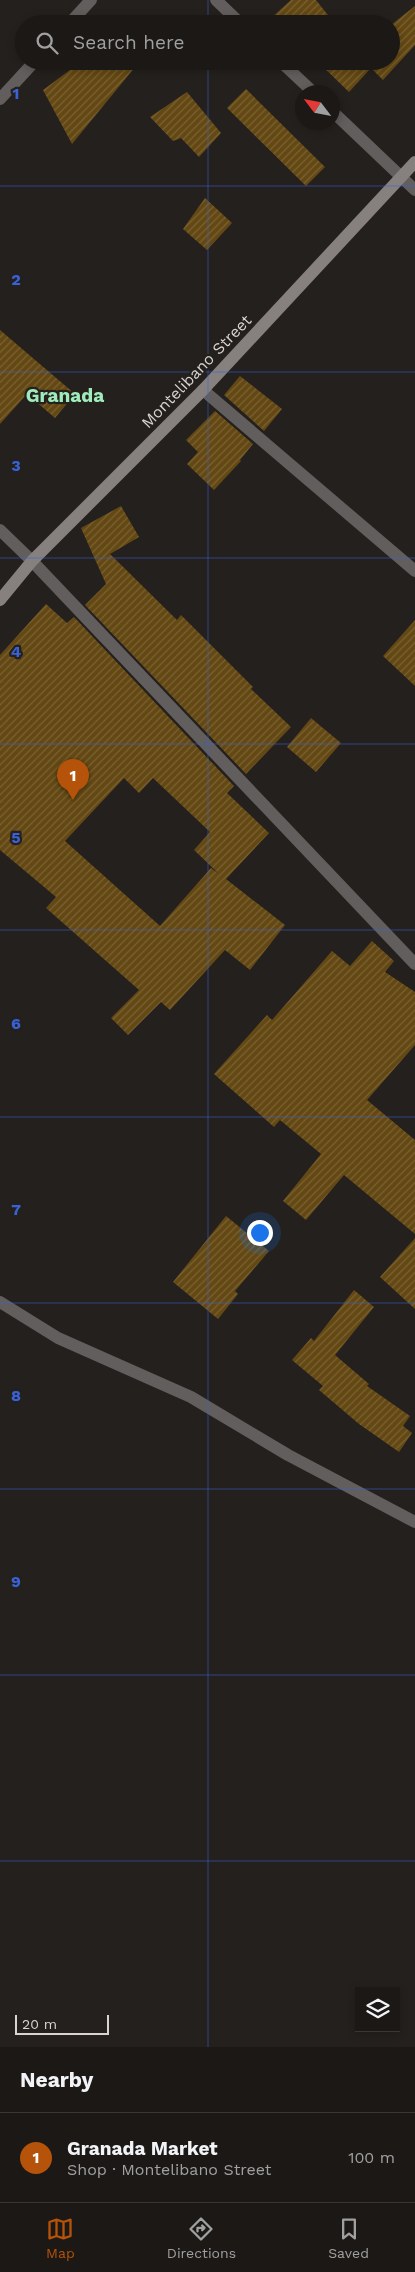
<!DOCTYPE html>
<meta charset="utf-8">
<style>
:root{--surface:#1b1816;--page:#24211f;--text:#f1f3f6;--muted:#a0a0a1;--line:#393735;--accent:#b45309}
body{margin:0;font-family:"Work Sans",sans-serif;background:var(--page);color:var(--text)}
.controls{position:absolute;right:15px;bottom:15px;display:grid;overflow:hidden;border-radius:0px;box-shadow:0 2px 8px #0003}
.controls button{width:45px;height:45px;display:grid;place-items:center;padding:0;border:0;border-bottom:1px solid var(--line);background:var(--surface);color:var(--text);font:25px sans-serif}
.compass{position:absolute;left:295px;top:85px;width:45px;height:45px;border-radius:50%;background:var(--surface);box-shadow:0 2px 8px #0003;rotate:302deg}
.scale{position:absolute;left:15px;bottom:12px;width:94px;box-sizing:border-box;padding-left:5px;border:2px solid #d7d4d2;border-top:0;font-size:14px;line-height:18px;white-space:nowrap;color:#d7d4d2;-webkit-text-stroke:4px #24201d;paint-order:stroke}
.you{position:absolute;left:259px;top:1232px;width:18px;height:18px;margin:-12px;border:4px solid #fff;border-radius:50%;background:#1a73e8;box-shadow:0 0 0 8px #1a73e833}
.badge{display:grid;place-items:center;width:32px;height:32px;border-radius:50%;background:var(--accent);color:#fff;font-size:16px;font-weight:700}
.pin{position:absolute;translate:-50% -41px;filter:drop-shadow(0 1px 2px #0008)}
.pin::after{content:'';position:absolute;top:26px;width:18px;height:15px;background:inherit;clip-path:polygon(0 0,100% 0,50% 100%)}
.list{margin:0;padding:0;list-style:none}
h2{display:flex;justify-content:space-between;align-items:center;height:65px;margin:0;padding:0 20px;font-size:21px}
h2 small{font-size:16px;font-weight:400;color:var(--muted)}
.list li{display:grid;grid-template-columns:32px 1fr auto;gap:15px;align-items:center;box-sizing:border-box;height:90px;padding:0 20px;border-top:1px solid var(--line)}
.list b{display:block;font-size:19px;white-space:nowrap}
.list p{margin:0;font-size:16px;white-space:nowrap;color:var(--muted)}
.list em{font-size:16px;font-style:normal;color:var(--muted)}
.icon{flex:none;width:28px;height:28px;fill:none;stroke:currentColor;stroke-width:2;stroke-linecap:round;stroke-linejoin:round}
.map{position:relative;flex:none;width:415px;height:2047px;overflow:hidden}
.search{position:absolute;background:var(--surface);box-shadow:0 2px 8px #0003;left:15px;right:15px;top:15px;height:55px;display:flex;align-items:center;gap:12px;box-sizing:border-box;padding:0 18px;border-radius:28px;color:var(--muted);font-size:19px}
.sheet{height:155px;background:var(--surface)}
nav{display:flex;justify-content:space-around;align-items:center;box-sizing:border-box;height:70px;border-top:1px solid var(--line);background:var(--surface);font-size:14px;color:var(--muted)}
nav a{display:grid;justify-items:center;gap:2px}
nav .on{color:var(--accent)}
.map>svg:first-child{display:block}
</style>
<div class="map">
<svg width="415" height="2047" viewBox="0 0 415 2047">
<defs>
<pattern id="building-hatch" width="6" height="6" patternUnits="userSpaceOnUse" patternTransform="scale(1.25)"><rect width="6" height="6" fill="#644813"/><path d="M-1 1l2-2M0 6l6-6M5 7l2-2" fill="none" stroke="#796234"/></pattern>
</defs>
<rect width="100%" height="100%" fill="#24201d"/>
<path fill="url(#building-hatch)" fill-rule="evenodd" d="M291,0h25l19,24h-61l-4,-5z
M415,6v39l-32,35 -12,-12 -22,24 -30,-29 -5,6 -6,-8h83v-36z
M82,61h58l-68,83 -29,-54z
M246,89l79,78 -19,19 -79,-78z
M187,92l34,41 -22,24 -18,-19 -8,3 -23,-24z
M205,198l27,25 -25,27 -24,-21z
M0,330l75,64 -20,24 -28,-24 -27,30z
M240,376l42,33 -18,22 -40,-36z
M215,411l38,33 -13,16 1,1 -27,29 -27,-26 11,-12 -12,-12z
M121,506l18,31 -29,17 67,66 4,-5 72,72 -2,2 40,38 -45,47 -161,-169 21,-21 -25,-56z
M46,604l21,19 7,-6 160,169 -7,7 42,40 -43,46 59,46 -35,45 -25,-20 -55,60 -9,-8 -33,33 -17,-17 28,-28 -93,-82 10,-11 -56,-47v-195zM124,778l15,15 14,-15 57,54 -16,18 25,24 -8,-6 -51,58 -95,-85z
M415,620v66l-32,-30z
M311,718l30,25 -25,29 -29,-25z
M372,941l22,20 -9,11 30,20v53l-48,55 48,40v94l-71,-59 -38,45 -23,-19 38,-47 -41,-34 -6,7 -60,-53 53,-59 5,5 60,-69 18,15z
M226,1216l43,35 -34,40 3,3 -20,25 -45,-37z
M415,1238v71l-35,-32z
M354,1290l20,17 -39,48 34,29 -2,2 43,30 -7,10 9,7 -13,19 -40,-28 -40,-34 4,-4 -31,-26 19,-22 3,3z"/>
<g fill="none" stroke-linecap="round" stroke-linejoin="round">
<path stroke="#615e5d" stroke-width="12" d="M216,0l25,24
M69,24l22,-24
M280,61l33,31
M0,99l35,-38
M332,111l83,79
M203,390l212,181
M0,530l32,31 383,403
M0,1302l58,36 133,59 97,58 127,67"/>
<path stroke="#86817f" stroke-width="12" d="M0,600l32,-39 171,-171 212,-228"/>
</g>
<path fill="none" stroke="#3962d7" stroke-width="1" stroke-opacity="0.55" d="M208,0v24M208,61v1986M0,186h415M0,372h415M0,558h415M0,744h415M0,930h415M0,1117h415M0,1303h415M0,1489h415M0,1675h415M0,1861h415"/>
<g text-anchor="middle" stroke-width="4.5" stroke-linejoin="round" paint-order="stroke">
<g font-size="16" fill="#d7d4d2" stroke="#24201d">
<text transform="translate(196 371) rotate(-46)" y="6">Montelibano Street</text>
</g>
<g font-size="19" font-weight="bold" fill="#a0ebbb" stroke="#24201d">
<text x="65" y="402">Granada</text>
</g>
</g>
<g font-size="16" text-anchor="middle" font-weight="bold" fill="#3962d7" stroke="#24201d" stroke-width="4.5" stroke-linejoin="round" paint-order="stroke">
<text x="16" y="99">1</text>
<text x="16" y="285">2</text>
<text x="16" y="471">3</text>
<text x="16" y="657">4</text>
<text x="16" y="843">5</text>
<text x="16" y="1029">6</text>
<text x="16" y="1215">7</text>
<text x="16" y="1401">8</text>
<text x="16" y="1587">9</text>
</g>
</svg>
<div class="controls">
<button><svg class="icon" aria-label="layers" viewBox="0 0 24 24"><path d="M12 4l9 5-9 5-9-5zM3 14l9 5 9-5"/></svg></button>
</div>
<svg class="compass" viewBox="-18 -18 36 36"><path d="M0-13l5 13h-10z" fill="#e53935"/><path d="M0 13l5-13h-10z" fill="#a0a0a1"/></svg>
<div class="scale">20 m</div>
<div class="you"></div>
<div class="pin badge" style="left:73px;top:800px">1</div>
<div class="search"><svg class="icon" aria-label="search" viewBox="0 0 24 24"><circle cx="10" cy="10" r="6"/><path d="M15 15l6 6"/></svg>Search here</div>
</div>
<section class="sheet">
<h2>Nearby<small></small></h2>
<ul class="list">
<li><span class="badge">1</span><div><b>Granada Market</b><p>Shop · Montelibano Street</p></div><em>100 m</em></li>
</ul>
</section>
<nav>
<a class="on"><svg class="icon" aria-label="map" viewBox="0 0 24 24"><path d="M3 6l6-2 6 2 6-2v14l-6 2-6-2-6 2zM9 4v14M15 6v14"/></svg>Map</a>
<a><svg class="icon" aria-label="directions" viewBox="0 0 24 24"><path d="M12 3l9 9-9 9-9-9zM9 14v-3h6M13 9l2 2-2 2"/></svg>Directions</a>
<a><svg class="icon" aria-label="saved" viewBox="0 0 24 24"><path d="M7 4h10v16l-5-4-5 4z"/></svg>Saved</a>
</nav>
